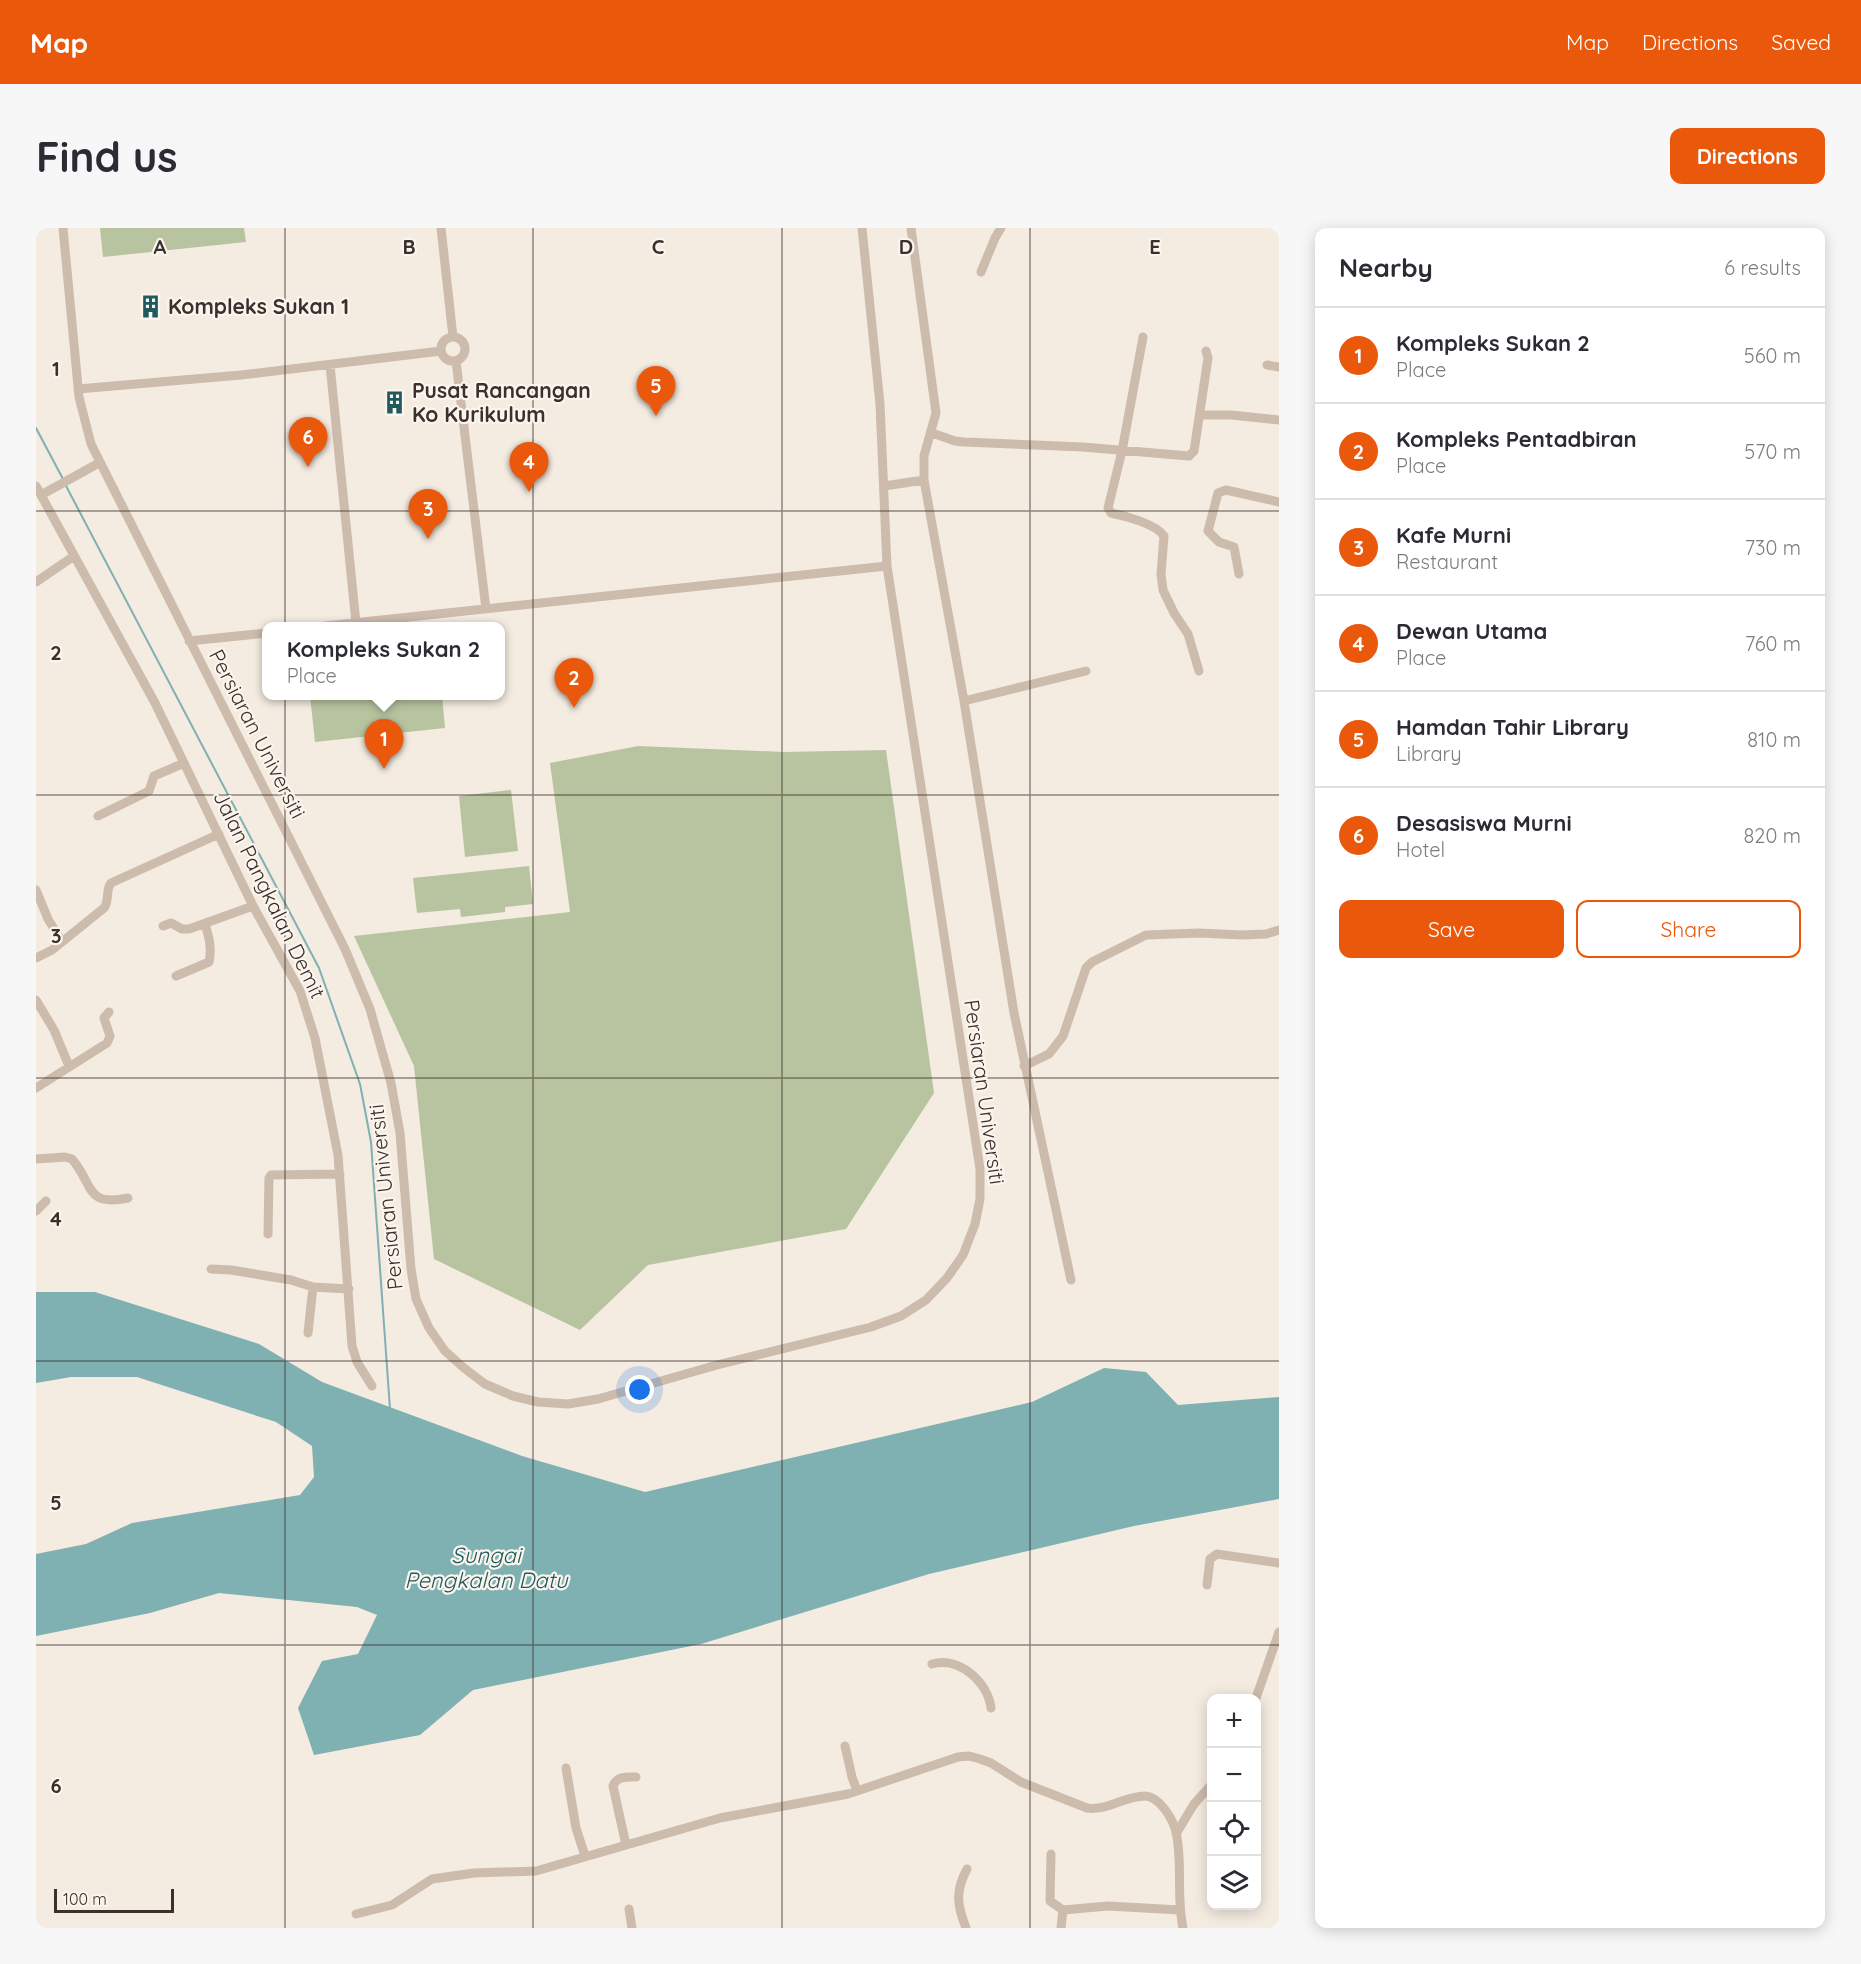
<!DOCTYPE html>
<meta charset="utf-8">
<style>
:root{--surface:#fff;--page:#f7f7f7;--text:#2b2b33;--muted:#7c7c81;--line:#e1e1e2;--accent:#ea580c}
body{margin:0;font-family:Quicksand,sans-serif;background:var(--page);color:var(--text)}
.controls{position:absolute;right:18px;bottom:18px;display:grid;overflow:hidden;border-radius:12px;box-shadow:0 3px 15px #0003}
.controls button{width:54px;height:54px;display:grid;place-items:center;padding:0;border:0;border-bottom:2px solid var(--line);background:var(--surface);color:var(--text);font:30px sans-serif}
.scale{position:absolute;left:18px;bottom:15px;width:120px;box-sizing:border-box;padding-left:6px;border:3px solid #3b302b;border-top:0;font-size:16px;line-height:21px;white-space:nowrap;color:#3b302b;-webkit-text-stroke:4px #fbf5ee;paint-order:stroke}
.you{position:absolute;left:604px;top:1162px;width:21px;height:21px;margin:-15px;border:4px solid #fff;border-radius:50%;background:#1a73e8;box-shadow:0 0 0 9px #1a73e833}
.badge{display:grid;place-items:center;width:39px;height:39px;border-radius:50%;background:var(--accent);color:#fff;font-size:20px;font-weight:700}
.pin{position:absolute;translate:-50% -50px;filter:drop-shadow(0 2px 3px #0008)}
.pin::after{content:'';position:absolute;top:32px;width:21px;height:18px;background:inherit;clip-path:polygon(0 0,100% 0,50% 100%)}
.popup{position:absolute;left:226px;top:394px;width:243px;height:78px;box-sizing:border-box;display:grid;place-content:center;border-radius:12px;background:var(--surface);filter:drop-shadow(0 2px 4px #0005);font-size:20px;white-space:nowrap;color:var(--muted)}
.popup b{font-size:22px;color:var(--text)}
.popup::after{content:'';position:absolute;left:50%;top:100%;margin-left:-12px;border:12px solid transparent;border-top-color:var(--surface)}
.list{margin:0;padding:0;list-style:none}
h2{display:flex;justify-content:space-between;align-items:center;height:78px;margin:0;padding:0 24px;font-size:26px}
h2 small{font-size:20px;font-weight:400;color:var(--muted)}
.list li{display:grid;grid-template-columns:39px 1fr auto;gap:18px;align-items:center;box-sizing:border-box;height:96px;padding:0 24px;border-top:2px solid var(--line)}
.list b{display:block;font-size:22px;white-space:nowrap}
.list p{margin:0;font-size:20px;white-space:nowrap;color:var(--muted)}
.list em{font-size:20px;font-style:normal;color:var(--muted)}
.actions{display:flex;gap:12px;padding:18px 24px}
.actions a{flex:1;padding:14px 0;border:2px solid var(--accent);border-radius:12px;text-align:center;font-size:21px;color:var(--accent)}
.actions .main{background:var(--accent);color:#fff}
.icon{flex:none;width:33px;height:33px;fill:none;stroke:currentColor;stroke-width:2;stroke-linecap:round;stroke-linejoin:round}
.map{position:relative;flex:none;width:1243px;height:1700px;overflow:hidden;border-radius:12px}
header{display:flex;align-items:center;gap:36px;box-sizing:border-box;height:84px;padding:0 30px;background:var(--accent);color:#fff}
header strong{font-size:28px}
nav{display:flex;gap:33px;margin-inline-start:auto;font-size:21px}
.intro{display:flex;align-items:center;justify-content:space-between;box-sizing:border-box;height:144px;padding:0 36px}
h1{margin:0;font-size:42px}
.button{padding:15px 27px;border-radius:12px;background:var(--accent);color:#fff;font-size:21px;font-weight:700}
main{display:flex;gap:36px;padding:0 36px}
aside{flex:1;background:var(--surface);border-radius:12px;box-shadow:0 3px 15px #0003}
.map>svg:first-child{display:block}
</style>
<header>
<strong>Map</strong>
<nav><a>Map</a><a>Directions</a><a>Saved</a></nav>
</header>
<div class="intro"><h1>Find us</h1><a class="button">Directions</a></div>
<main>
<div class="map">
<svg width="1243" height="1700" viewBox="0 0 1243 1700">
<rect width="100%" height="100%" fill="#f4ebe1"/>
<path fill="#b8c4a0" d="M64,0h144l2,14 -143,15z
M274,468h132l3,32 -130,14z
M602,518l146,6 102,-2 48,343 -88,136 -198,36 -68,65 -146,-71 -20,-193 -60,-130 216,-24 -20,-149z
M475,562l7,61 -53,6 -6,-61z
M493,638l4,38 -28,3v5l-44,5 -1,-8 -43,4 -4,-35z"/>
<path fill="#7fb0b2" d="M0,1064h59l164,52 63,38 200,74 123,36 387,-90 72,-34 42,4 32,33 101,-8v102l-145,27 -205,48 -228,70 -228,46 -53,45 -106,20 -16,-47 24,-47 36,-7 19,-39 -20,-8 -138,-14 -69,20 -114,23v-82l50,-10 46,-21 168,-28 14,-18 -2,-31 -36,-24 -139,-45h-66l-35,6z"/>
<g fill="none" stroke-linecap="round" stroke-linejoin="round">
<path stroke="#7fb0b2" stroke-width="2" d="M0,200l27,51
M29,256l254,484 41,116 11,58 19,267"/>
<path stroke="#cdbbac" stroke-width="9" d="M27,0l16,169 12,47 254,505 25,60 21,74 9,50 11,136 5,30 13,29 16,23 19,17 21,16 28,12 25,6 30,2 30,-5 119,-34 154,-38 30,-11 25,-16 21,-22 16,-23 12,-31 5,-25v-30l-93,-603 -7,-162 -18,-176
M405,0l12,109
M875,0l25,185 -12,43v24l40,221 50,312 57,267
M945,44l14,-34 6,-10
M1107,109l-21,114 -14,57 3,5c15,3 45,11 53,23l-3,38 2,16 11,23 14,21 11,37
M405 121a12 12 0 1 1 24 0a12 12 0 1 1-24 0Z
M420,133l30,248
M294,137l26,258
M1231,137l12,2
M42,161l163,-14 200,-24
M1164,187h31l48,5
M896,205l23,8 9,1 119,5 106,9 5,-5 14,-93 -2,-7
M0,258l119,217 98,203 47,85 15,47 23,117 14,191 5,16 15,24
M848,258l40,-6
M5,267l58,-32
M1203,346l-5,-27 -15,-5 -11,-11 10,-38 8,-3 53,12
M0,354l38,-26
M289,398l562,-60
M153,413l78,-8
M928,473l122,-30
M62,588l47,-23 4,-2 5,-15 30,-13
M0,662l12,29 14,23
M127,698l8,-3 11,6h7l64,-23
M0,730l16,-8 52,-42c6,-8 1,-17 7,-25l108,-49
M140,748l33,-14c3,-14 0,-25 -4,-38
M0,772l18,30 15,36
M988,838l25,-12 14,-18 23,-68 6,-6 54,-27 53,-2 43,2 24,-1 13,-4
M0,860l71,-45 3,-7 -6,-18 5,-6
M0,931l29,-2 7,2c22,26 13,48 56,39
M0,983l10,-10
M232,1006l1,-56 2,-3 69,-1
M175,1041l20,1 60,10 22,7 36,2
M272,1105l5,-46
M1171,1357l3,-26 7,-5 62,9
M896,1436c27,-8 56,18 59,44
M1220,1470l23,-66
M809,1518l7,31 5,14
M530,1540l10,60 9,28
M1140,1606l18,-30 18,-20
M590,1617l-13,-59c4,-10 13,-9 23,-9
M1015,1626l-1,47 13,9
M593,1681l3,19
M320,1686l36,-9 40,-26 42,-6 62,-2 184,-53 128,-24 110,-37 11,-1 11,3 11,4 30,19 66,26c21,3 37,-12 58,-12 14,0 28,23 31,36 7,30 0,64 7,96
M930,1700c-9,-23 -11,-37 1,-59
M1025,1700l2,-18 45,-4 72,4"/>
</g>
<path fill="none" stroke="#3b302b" stroke-width="1.5" stroke-opacity="0.55" d="M249,0v1700M497,0v1700M746,0v1700M994,0v1700M0,283h1243M0,567h1243M0,850h1243M0,1133h1243M0,1417h1243"/>
<defs>
<symbol id="building-bare" viewBox="-9 -9 18 18"><path d="M-4-6H4V6H1V3H-1V6H-4ZM-2.5-4.3h1.7v1.8h-1.7ZM.8-4.3h1.7v1.8H.8ZM-2.5-1h1.7V.8h-1.7ZM.8-1h1.7V.8H.8Z" fill="#1f5a5e" stroke="#fbf5ee" stroke-width="2.5" paint-order="stroke"/></symbol>
</defs>
<g fill-rule="evenodd">
<use href="#building-bare" x="98" y="62" width="33" height="33"/>
<use href="#building-bare" x="342" y="158" width="33" height="33"/>
</g>
<g text-anchor="middle" stroke-width="4.5" stroke-linejoin="round" paint-order="stroke">
<g font-size="21" font-weight="bold" fill="#3b302b" stroke="#fbf5ee" text-anchor="start">
<text x="132" y="86">Kompleks Sukan 1</text>
<text x="376" y="170">Pusat Rancangan<tspan x="376" dy="24">Ko Kurikulum</tspan></text>
</g>
<g font-size="21" fill="#3b302b" stroke="#fbf5ee">
<text transform="translate(221 506) rotate(63)" y="7">Persiaran Universiti</text>
<text transform="translate(233 667) rotate(64)" y="7">Jalan Pangkalan Demit</text>
<text transform="translate(948 864) rotate(82)" y="7">Persiaran Universiti</text>
<text transform="translate(350 969) rotate(-96)" y="7">Persiaran Universiti</text>
</g>
<g font-size="22" font-style="italic" fill="#1f5a5e" stroke="#fbf5ee">
<text x="450" y="1335">Sungai<tspan x="450" dy="25">Pengkalan Datu</tspan></text>
</g>
</g>
<g font-size="20" text-anchor="middle" font-weight="bold" fill="#3b302b" stroke="#fbf5ee" stroke-width="4.5" stroke-linejoin="round" paint-order="stroke">
<text x="124" y="26">A</text>
<text x="373" y="26">B</text>
<text x="622" y="26">C</text>
<text x="870" y="26">D</text>
<text x="1119" y="26">E</text>
<text x="20" y="148">1</text>
<text x="20" y="432">2</text>
<text x="20" y="715">3</text>
<text x="20" y="998">4</text>
<text x="20" y="1282">5</text>
<text x="20" y="1565">6</text>
</g>
</svg>
<div class="controls">
<button>+</button>
<button>−</button>
<button><svg class="icon" aria-label="locate" viewBox="0 0 24 24"><circle cx="12" cy="12" r="6"/><path d="M12 2v4M12 18v4M2 12h4M18 12h4"/></svg></button>
<button><svg class="icon" aria-label="layers" viewBox="0 0 24 24"><path d="M12 4l9 5-9 5-9-5zM3 14l9 5 9-5"/></svg></button>
</div>
<div class="scale">100 m</div>
<div class="you"></div>
<div class="pin badge" style="left:348px;top:541px">1</div>
<div class="popup"><b>Kompleks Sukan 2</b>Place</div>
<div class="pin badge" style="left:538px;top:480px">2</div>
<div class="pin badge" style="left:392px;top:311px">3</div>
<div class="pin badge" style="left:493px;top:264px">4</div>
<div class="pin badge" style="left:620px;top:188px">5</div>
<div class="pin badge" style="left:272px;top:239px">6</div>
</div>
<aside>
<h2>Nearby<small>6 results</small></h2>
<ul class="list">
<li><span class="badge">1</span><div><b>Kompleks Sukan 2</b><p>Place</p></div><em>560 m</em></li>
<li><span class="badge">2</span><div><b>Kompleks Pentadbiran</b><p>Place</p></div><em>570 m</em></li>
<li><span class="badge">3</span><div><b>Kafe Murni</b><p>Restaurant</p></div><em>730 m</em></li>
<li><span class="badge">4</span><div><b>Dewan Utama</b><p>Place</p></div><em>760 m</em></li>
<li><span class="badge">5</span><div><b>Hamdan Tahir Library</b><p>Library</p></div><em>810 m</em></li>
<li><span class="badge">6</span><div><b>Desasiswa Murni</b><p>Hotel</p></div><em>820 m</em></li>
</ul>
<div class="actions"><a class="main">Save</a><a>Share</a></div>
</aside>
</main>
